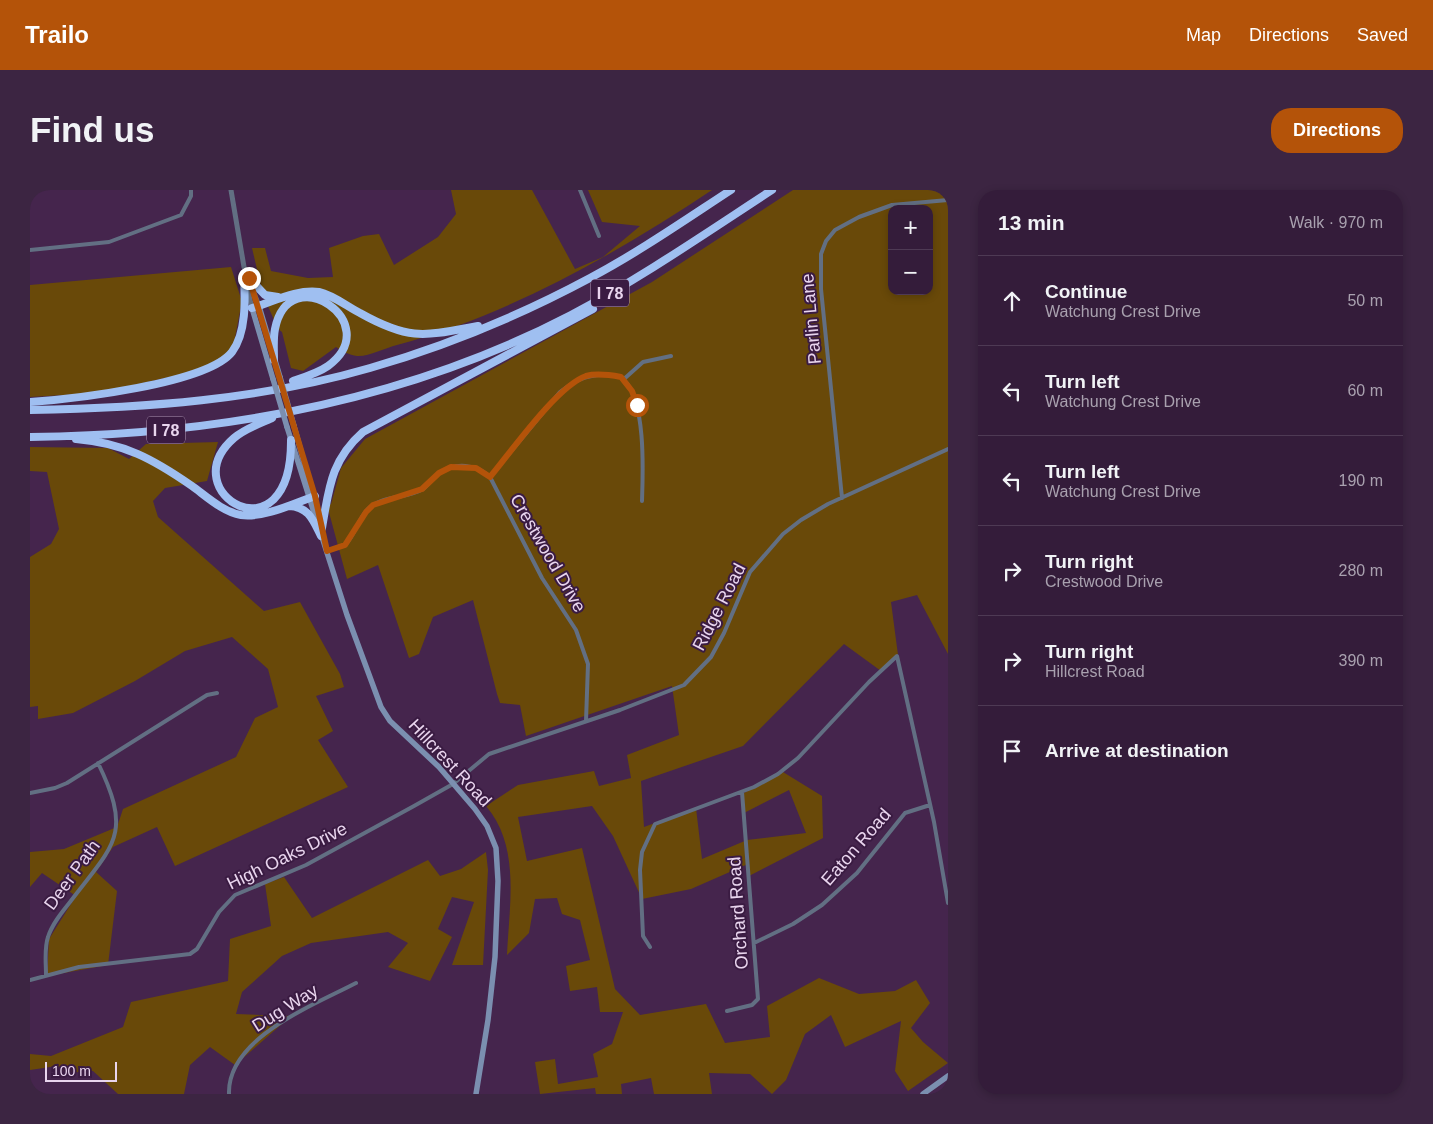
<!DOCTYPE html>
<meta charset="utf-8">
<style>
:root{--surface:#341c3a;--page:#3c2542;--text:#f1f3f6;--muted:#a9a1af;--line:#4e3a54;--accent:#b45309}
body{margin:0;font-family:Arial,sans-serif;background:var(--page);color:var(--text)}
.controls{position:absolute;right:15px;top:15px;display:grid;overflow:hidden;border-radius:10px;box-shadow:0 2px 8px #0003}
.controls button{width:45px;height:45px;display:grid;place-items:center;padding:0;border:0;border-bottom:1px solid var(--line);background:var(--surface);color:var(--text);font:25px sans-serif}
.scale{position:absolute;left:15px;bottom:12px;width:72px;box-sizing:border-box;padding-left:5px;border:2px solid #e9d5ee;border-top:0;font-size:14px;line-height:18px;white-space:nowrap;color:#e9d5ee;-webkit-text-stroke:4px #3a1b42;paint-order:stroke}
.stop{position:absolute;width:15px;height:15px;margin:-11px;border:4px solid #b45309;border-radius:50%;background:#fff}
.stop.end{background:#b45309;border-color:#fff;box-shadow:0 1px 5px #0008}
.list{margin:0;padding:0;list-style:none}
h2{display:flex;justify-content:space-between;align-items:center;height:65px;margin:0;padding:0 20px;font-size:21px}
h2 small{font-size:16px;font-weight:400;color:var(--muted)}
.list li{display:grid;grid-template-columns:32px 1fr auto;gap:15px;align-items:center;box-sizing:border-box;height:90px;padding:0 20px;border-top:1px solid var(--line)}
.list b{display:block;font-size:19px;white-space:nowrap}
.list p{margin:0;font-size:16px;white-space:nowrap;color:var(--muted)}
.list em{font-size:16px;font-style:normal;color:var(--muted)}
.icon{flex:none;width:28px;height:28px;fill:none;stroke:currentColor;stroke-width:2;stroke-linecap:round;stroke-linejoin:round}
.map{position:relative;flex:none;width:918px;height:904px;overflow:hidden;border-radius:20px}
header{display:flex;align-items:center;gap:30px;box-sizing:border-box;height:70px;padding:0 25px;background:var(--accent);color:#fff}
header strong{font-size:24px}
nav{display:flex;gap:28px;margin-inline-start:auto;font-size:18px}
.intro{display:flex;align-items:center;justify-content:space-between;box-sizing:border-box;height:120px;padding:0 30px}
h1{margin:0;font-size:35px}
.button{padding:12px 22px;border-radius:20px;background:var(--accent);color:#fff;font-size:18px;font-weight:700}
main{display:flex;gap:30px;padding:0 30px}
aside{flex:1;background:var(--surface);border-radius:20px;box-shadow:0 2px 8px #0003}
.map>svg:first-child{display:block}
</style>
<header>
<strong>Trailo</strong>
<nav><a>Map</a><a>Directions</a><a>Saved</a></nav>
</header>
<div class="intro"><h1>Find us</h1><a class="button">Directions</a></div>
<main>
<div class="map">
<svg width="918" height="904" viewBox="0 0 918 904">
<rect width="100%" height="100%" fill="#45254d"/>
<path fill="#694909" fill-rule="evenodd" d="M421,0h81l43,79 28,-12 37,-31 -38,-4 -14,-32h124c-98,65 -201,124 -315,155 -12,3 -29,12 -40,11 -8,-1 -15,-5 -21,-9l-33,24 -12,-3 -9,-36 -4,-3 -15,-34 -11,-47h13l6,23 37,7 25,-1 -4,-29 34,-12 16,-2 15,31 44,-28 18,-23z
M763,0h155v464l-31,-59 -26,7 7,53 -17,16 -37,-27 -101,102 -102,35 3,46 52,-19 6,51 45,-19 59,-7 -17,-43 -45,23v-20l39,-21 39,24 1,42 -74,38 -1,-12 -57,25 -49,10 -29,-63 -21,-30 -74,11 9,44 55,-13 33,141 25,26 66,-11 19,39 45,-6 -3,-31 52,-28 40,16 36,-3 21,-11 14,23 -19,25 12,14 25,21 -40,28 -13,-20 6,-50 -56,26 -14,-32 -26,19 -19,46 -14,14 -22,-20 -41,-1 3,21h-58l-3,-16 -30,6 1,10h-26l-1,-6 -55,6 -5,-32 20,-3 3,25 40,-7 -5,-23 19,-10 11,-32h-23l-3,-25 -27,4 -4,-25 24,-6 -10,-40 -18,-6 -5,-16 -22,1 -6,34 -22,22c2,-49 14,-108 -21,-149l32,-21 76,-14 5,15 32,-8 -4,-23 52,-20 -7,-49 -146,50 -6,-31 -20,-2 -3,-9 -24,-94 -40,17 -14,37 -10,4 -31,-93 -31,14 -20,-74 4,-1 10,-36 24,-29 287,-157zM862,19h37v82h-37z
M201,77l13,41 -3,-2 -8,42 -23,20 -112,25 -68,4v-112z
M188,252l-11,39 -42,7 -12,13 5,16 106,94 36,-9 40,72 4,13 -28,9 17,35 -15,9 30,47 -173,79 -18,-39 -44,20 -17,25 21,19 -9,74 -61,11 2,-37 27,-43 -34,-23 -12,14v-35l34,-3 53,-22 6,-18 113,-52 19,-39 23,-11 -10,-38 -36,-32 -47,14 -50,30 -62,32 -35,6v-13l-8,1v-150l21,-13 8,-15 -12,-57 -17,-1v-24l78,1 21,11 17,-15z
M456,662l2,18 -5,95h-31l22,-63 -22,-5 -14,32 14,8 -22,44 -42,-14 20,-24 -20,-11 -77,11 -29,13 -40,36 -6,22 55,2 -56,49 -25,-18 -20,18 -6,29h-66l-25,-23 -27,2 -9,-7 -27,4v-16l21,2 72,-29 8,-25 97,-21 2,-42 41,-13 -6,-42 19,-7 28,41 116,-58 12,16 21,-7z"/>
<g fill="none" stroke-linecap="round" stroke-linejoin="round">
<path stroke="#626f83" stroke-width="4" d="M550,0l19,46
M0,60l79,-8 72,-27 10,-19v-6
M594,189l19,-17 28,-6
M460,287l70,-85c13,-10 25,-17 42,-17 7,0 17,-1 22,5 22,22 19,91 18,121
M812,308l-21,-209v-35l5,-13 9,-11 24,-13 33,-12 56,-5
M297,361l18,-6c10,-10 13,-26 23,-36 15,-14 38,-10 55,-20 6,-4 10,-12 17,-16 15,-11 36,-9 50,4l52,101 34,52 12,34 -2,57
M0,603l25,-5 12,-5 140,-88 10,-2
M724,753l39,-19 29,-19 35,-32 48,-60 25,-8
M620,757l-7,-11 -3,-66 2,-18 13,-28 99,-37 24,-13 20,-16 71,-76 28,-26 37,166 14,81
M16,785c0,-13 -2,-26 2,-38 4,-13 14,-25 22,-35 44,-58 63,-67 28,-139
M0,790l49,-13 111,-13 7,-5 22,-37 16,-17 71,-30 108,-59 39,-22 36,-30 131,-44 64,-25 27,-28 13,-24 26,-61 33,-38 18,-14 27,-16 120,-55
M697,821l25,-6 6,-6 -16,-207
M199,904c-2,-56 85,-89 127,-111"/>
<path stroke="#626f83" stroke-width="5" d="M201,0l13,77 15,39
M217,97l5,21"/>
<path stroke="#7b8fb0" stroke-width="5.5" d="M229,116l21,71
M222,118l21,71
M264,236l27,98
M257,237l30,95
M291,344l26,81 34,92 9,14 49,46 36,42 12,17 9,22 2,33 -3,76 -7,63 -12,74
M893,904l25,-18"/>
<path stroke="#9fbff1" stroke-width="8" d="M219,88l16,17 13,2
M222,118c21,-6 44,-19 67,-16 14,3 29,15 41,21 50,28 64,23 118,13
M244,170c0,-10 -1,-21 1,-31 14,-71 112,-6 53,37 -10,7 -23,11 -35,15
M0,212c42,-3 177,-18 202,-50 15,-20 13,-54 12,-78
M0,220c114,-2 230,-10 340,-42 76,-22 151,-53 220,-90 49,-26 95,-58 141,-88
M242,228c-13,6 -28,11 -38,20 -63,55 58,125 57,2
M0,247c188,-2 374,-35 541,-122 70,-37 135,-82 201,-125
M46,249c48,4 77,20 116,47 14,10 31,26 49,29 23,3 52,-11 74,-19
M259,316c20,1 24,14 32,30
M292,338c7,-40 9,-68 41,-96l230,-123"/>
<path stroke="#7b8fb0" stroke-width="5.5" d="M250,187l14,49
M243,189l14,48"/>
</g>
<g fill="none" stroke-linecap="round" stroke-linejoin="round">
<path stroke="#b45309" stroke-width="6" d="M219,88l66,218 12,55 18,-6 21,-33 7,-7 49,-16 17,-16 12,-6 25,1 14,9c21,-25 67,-91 96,-101 11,-3 24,-1 35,1l11,14 5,14"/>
</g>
<g text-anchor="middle" stroke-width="4" stroke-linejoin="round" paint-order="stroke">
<g fill="#3a1b42" stroke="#b49dba" stroke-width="1">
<rect x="561" y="89.5" width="38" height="27" rx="4"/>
<rect x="117" y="226.5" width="38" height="27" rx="4"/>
</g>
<g font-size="16" font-weight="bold" fill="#e9d5ee">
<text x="580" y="109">I 78</text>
<text x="136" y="246">I 78</text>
</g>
<g font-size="18" fill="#e9d5ee" stroke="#3a1b42">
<text transform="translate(781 129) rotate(-95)" y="6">Parlin Lane</text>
<text transform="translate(518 363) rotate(60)" y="6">Crestwood Drive</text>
<text transform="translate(689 417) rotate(-63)" y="6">Ridge Road</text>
<text transform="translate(420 573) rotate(47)" y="6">Hillcrest Road</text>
<text transform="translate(826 657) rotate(-49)" y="6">Eaton Road</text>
<text transform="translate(257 666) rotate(-26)" y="6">High Oaks Drive</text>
<text transform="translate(42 685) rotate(-54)" y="6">Deer Path</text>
<text transform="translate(708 723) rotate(-94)" y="6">Orchard Road</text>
<text transform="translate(255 818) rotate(-32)" y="6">Dug Way</text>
</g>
</g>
</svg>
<div class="controls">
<button>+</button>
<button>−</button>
</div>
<div class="scale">100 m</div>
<div class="stop" style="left:607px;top:215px"></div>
<div class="stop end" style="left:219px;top:88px"></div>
</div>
<aside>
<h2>13 min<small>Walk · 970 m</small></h2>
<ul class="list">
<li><svg class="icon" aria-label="ahead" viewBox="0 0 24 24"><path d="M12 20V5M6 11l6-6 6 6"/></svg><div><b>Continue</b><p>Watchung Crest Drive</p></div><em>50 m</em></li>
<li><svg class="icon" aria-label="left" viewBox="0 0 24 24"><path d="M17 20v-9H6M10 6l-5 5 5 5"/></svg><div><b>Turn left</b><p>Watchung Crest Drive</p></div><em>60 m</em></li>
<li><svg class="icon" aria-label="left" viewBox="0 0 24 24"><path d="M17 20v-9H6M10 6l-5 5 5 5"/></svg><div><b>Turn left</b><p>Watchung Crest Drive</p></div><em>190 m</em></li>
<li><svg class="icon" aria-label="right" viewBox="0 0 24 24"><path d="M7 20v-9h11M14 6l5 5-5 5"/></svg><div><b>Turn right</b><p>Crestwood Drive</p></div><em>280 m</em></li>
<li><svg class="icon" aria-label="right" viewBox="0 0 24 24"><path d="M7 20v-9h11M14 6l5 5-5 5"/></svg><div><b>Turn right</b><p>Hillcrest Road</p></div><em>390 m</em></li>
<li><svg class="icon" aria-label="arrive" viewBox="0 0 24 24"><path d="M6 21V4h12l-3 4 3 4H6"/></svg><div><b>Arrive at destination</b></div></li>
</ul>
</aside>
</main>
